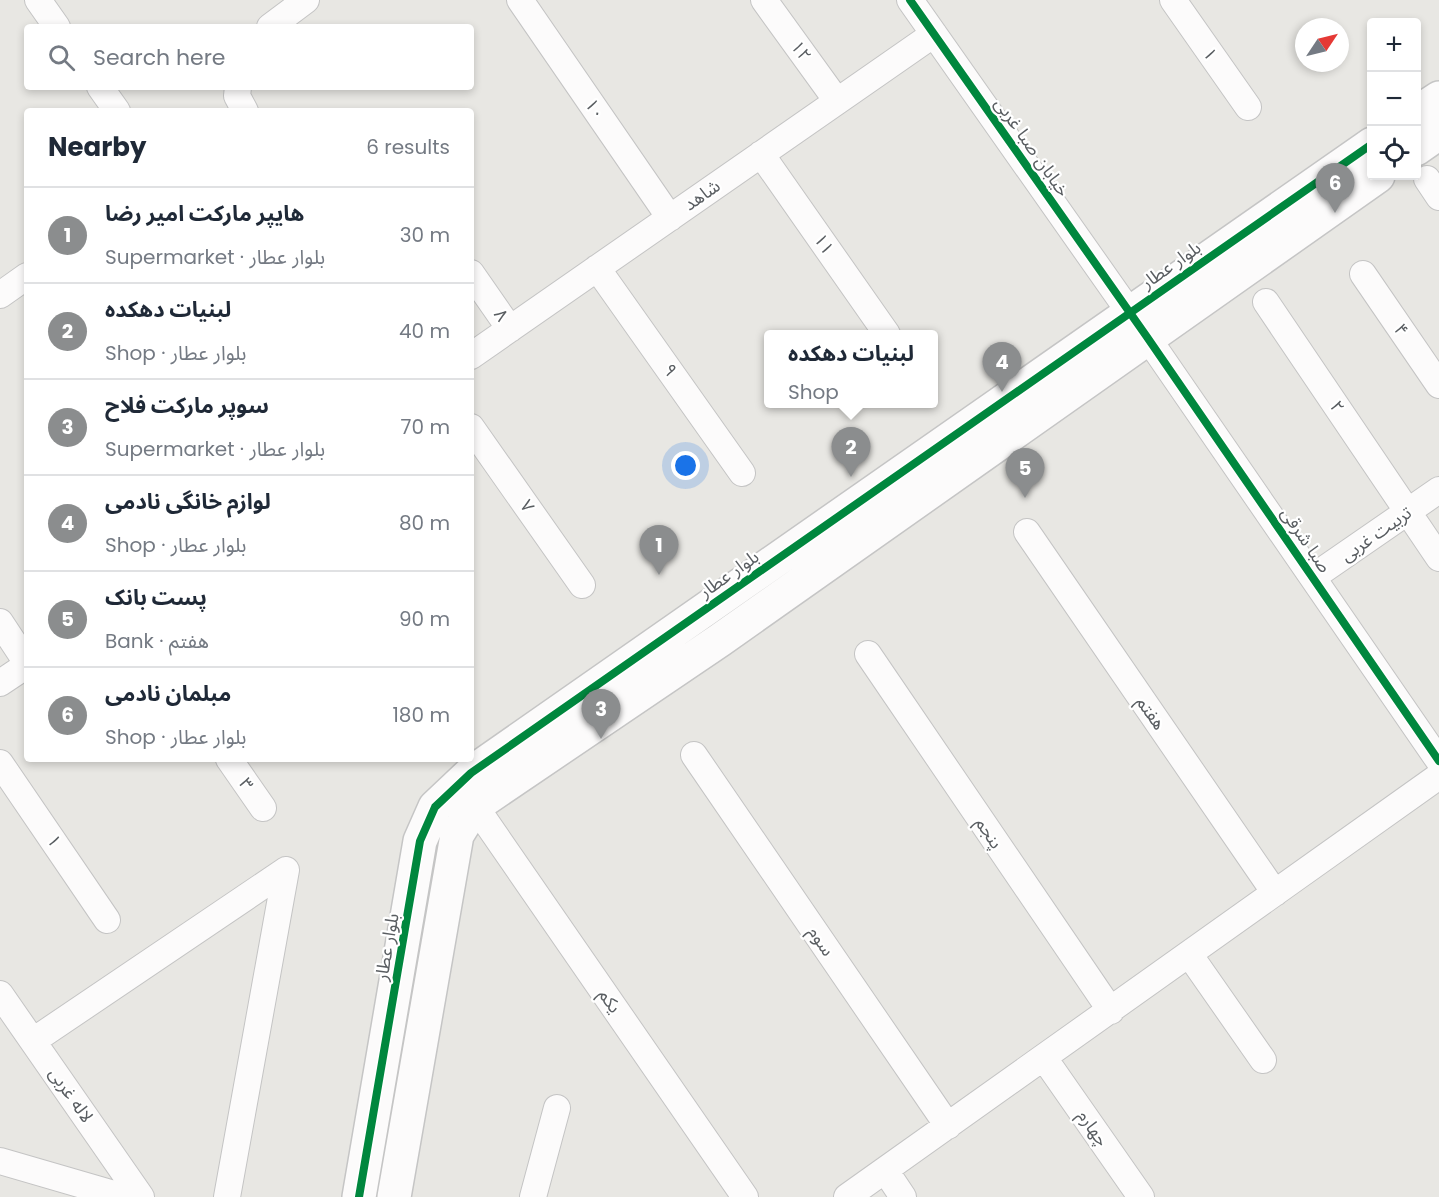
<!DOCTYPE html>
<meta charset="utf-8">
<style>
:root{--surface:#fff;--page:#f6f6f7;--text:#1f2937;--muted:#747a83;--line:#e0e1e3;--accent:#8b8d8e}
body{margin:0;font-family:Poppins,"Noto Sans Arabic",sans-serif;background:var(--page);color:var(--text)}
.controls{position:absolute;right:18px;top:18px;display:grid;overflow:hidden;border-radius:6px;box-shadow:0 3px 9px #0003}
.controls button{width:54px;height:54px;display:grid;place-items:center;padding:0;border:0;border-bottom:2px solid var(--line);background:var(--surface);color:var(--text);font:30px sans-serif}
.compass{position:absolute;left:1295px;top:18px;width:54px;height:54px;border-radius:50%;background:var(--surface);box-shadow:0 3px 9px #0003;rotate:55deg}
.you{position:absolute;left:686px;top:466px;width:21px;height:21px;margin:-15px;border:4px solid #fff;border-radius:50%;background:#1a73e8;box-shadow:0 0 0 9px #1a73e833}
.badge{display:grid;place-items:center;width:39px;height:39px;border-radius:50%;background:var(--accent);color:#fff;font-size:20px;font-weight:700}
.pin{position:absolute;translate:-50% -50px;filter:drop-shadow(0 2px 3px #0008)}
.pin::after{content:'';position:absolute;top:32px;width:21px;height:18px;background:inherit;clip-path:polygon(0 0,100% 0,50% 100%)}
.popup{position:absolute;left:764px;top:330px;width:174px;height:78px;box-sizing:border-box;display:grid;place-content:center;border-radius:6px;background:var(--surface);filter:drop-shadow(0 2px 4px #0005);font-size:20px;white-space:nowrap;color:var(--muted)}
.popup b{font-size:22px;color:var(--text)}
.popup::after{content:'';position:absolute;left:50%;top:100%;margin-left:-12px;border:12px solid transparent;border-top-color:var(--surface)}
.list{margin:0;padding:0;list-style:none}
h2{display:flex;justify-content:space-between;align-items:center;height:78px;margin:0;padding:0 24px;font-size:26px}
h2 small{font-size:20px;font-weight:400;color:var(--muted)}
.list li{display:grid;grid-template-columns:39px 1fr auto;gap:18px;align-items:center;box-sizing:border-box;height:96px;padding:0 24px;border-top:2px solid var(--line)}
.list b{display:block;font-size:22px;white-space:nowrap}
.list p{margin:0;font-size:20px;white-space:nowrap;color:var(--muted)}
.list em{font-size:20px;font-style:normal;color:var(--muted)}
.icon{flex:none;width:33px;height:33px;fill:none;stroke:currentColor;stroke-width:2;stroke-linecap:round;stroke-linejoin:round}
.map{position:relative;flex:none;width:1439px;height:1197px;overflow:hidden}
.search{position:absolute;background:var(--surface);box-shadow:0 3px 9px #0003;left:24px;top:24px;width:450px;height:66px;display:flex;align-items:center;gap:15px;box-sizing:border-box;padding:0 21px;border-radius:6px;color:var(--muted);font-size:22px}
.panel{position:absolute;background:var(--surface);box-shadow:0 3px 9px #0003;left:24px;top:108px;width:450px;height:654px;border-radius:6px}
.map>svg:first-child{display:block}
</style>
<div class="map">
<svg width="1439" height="1197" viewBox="0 0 1439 1197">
<rect width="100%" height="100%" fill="#e8e7e3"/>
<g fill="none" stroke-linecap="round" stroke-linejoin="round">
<defs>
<path id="street" d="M38,0l19,27
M520,0l150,218
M764,0l73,101
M910,0l237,337 292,424
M1173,0l75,107
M270,27l36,-27
M100,87l17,24
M238,87l-1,9 8,15
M761,154l126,180
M1427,179l12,18
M597,268l145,205
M471,273l39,56
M1363,274l76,111
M0,295l27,-19
M1266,302l173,256
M471,356l463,-322
M471,427l111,158
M1027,532l248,361
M1313,577l126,-87
M0,622l27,41
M868,654l243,357
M0,683l27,-18
M694,755l254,371
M229,759l34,49
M0,763l107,157
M475,806l270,391
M1189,954l74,106
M0,994l141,203
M33,1041l253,-171
M1044,1058l97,139
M0,1161l124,36
M885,1170l18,27
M227,1197l59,-327
M533,1197l24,-89
M847,1197l592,-421"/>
<path id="secondary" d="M1416,113l23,-15
M1416,149l23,-16
M359,1197l61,-356 15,-34 36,-34 901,-629
M394,1197l63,-362 18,-29 245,-166 658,-464"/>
</defs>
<use href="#street" stroke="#c4c4c4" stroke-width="28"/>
<use href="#secondary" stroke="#c5c5c5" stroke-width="36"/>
<use href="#street" stroke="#fcfbfb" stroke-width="26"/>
<use href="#secondary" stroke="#fcfbfb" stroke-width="33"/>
<defs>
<path id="cycleway" d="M910,0l237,337 292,424
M359,1197l61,-356 15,-34 36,-34 901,-629"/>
</defs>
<use href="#cycleway" stroke="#fff" stroke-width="11"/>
<use href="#cycleway" stroke="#00873e" stroke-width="8"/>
</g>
<g text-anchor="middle" stroke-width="4.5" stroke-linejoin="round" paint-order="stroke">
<g font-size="18" fill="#595d61" stroke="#fff">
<text transform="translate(801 51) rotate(54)" y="6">۱۲</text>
<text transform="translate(1210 54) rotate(55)" y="6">۱</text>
<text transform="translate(595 109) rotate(55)" y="6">۱۰</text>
<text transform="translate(1032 147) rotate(55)" y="6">خیابان صبا غربی</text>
<text transform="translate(702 195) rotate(-35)" y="6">شاهد</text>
<text transform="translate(824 244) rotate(55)" y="6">۱۱</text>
<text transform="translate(1171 265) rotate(-35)" y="6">بلوار عطار</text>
<text transform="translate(501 315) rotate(55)" y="6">۸</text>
<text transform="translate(1401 330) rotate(56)" y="6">۴</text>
<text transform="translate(670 370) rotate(55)" y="6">۹</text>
<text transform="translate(1337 407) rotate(56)" y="6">۲</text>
<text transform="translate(527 506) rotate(55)" y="6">۷</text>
<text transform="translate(1376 534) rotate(-35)" y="6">تربیت غربی</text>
<text transform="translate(1306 540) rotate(56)" y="6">صبا شرقی</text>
<text transform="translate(729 574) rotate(-35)" y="6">بلوار عطار</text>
<text transform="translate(1151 713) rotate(55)" y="6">هفتم</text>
<text transform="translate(246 784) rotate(55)" y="6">۳</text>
<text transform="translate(989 833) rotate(56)" y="6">پنجم</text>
<text transform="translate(54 841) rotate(56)" y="6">۱</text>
<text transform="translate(821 941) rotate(56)" y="6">سوم</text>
<text transform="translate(387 947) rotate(-80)" y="6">بلوار عطار</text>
<text transform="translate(610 1001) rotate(55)" y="6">یکم</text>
<text transform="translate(71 1095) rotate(55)" y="6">لاله غربی</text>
<text transform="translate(1093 1128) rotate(55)" y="6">چهارم</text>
</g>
</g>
</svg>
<div class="controls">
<button>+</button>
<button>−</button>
<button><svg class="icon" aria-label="locate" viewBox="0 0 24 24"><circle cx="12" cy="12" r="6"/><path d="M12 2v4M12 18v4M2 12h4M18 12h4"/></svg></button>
</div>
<svg class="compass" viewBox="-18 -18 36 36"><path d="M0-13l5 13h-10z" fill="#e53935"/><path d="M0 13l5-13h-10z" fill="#747a83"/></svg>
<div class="you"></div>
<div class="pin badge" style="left:659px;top:575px">1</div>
<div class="pin badge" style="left:851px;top:477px">2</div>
<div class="popup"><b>لبنیات دهکده</b>Shop</div>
<div class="pin badge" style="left:601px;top:739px">3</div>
<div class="pin badge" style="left:1002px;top:392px">4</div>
<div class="pin badge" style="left:1025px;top:498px">5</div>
<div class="pin badge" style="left:1335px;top:213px">6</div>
<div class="search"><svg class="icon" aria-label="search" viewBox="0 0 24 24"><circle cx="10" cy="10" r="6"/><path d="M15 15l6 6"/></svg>Search here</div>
<section class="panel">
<h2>Nearby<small>6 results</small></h2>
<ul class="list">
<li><span class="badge">1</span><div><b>هایپر مارکت امیر رضا</b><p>Supermarket · بلوار عطار</p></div><em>30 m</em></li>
<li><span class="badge">2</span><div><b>لبنیات دهکده</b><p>Shop · بلوار عطار</p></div><em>40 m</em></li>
<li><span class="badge">3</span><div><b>سوپر مارکت فلاح</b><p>Supermarket · بلوار عطار</p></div><em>70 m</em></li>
<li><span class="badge">4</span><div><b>لوازم خانگی نادمی</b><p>Shop · بلوار عطار</p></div><em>80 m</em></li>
<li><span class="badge">5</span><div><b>پست بانک</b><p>Bank · هفتم</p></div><em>90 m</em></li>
<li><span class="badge">6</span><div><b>مبلمان نادمی</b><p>Shop · بلوار عطار</p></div><em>180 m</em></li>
</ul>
</section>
</div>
